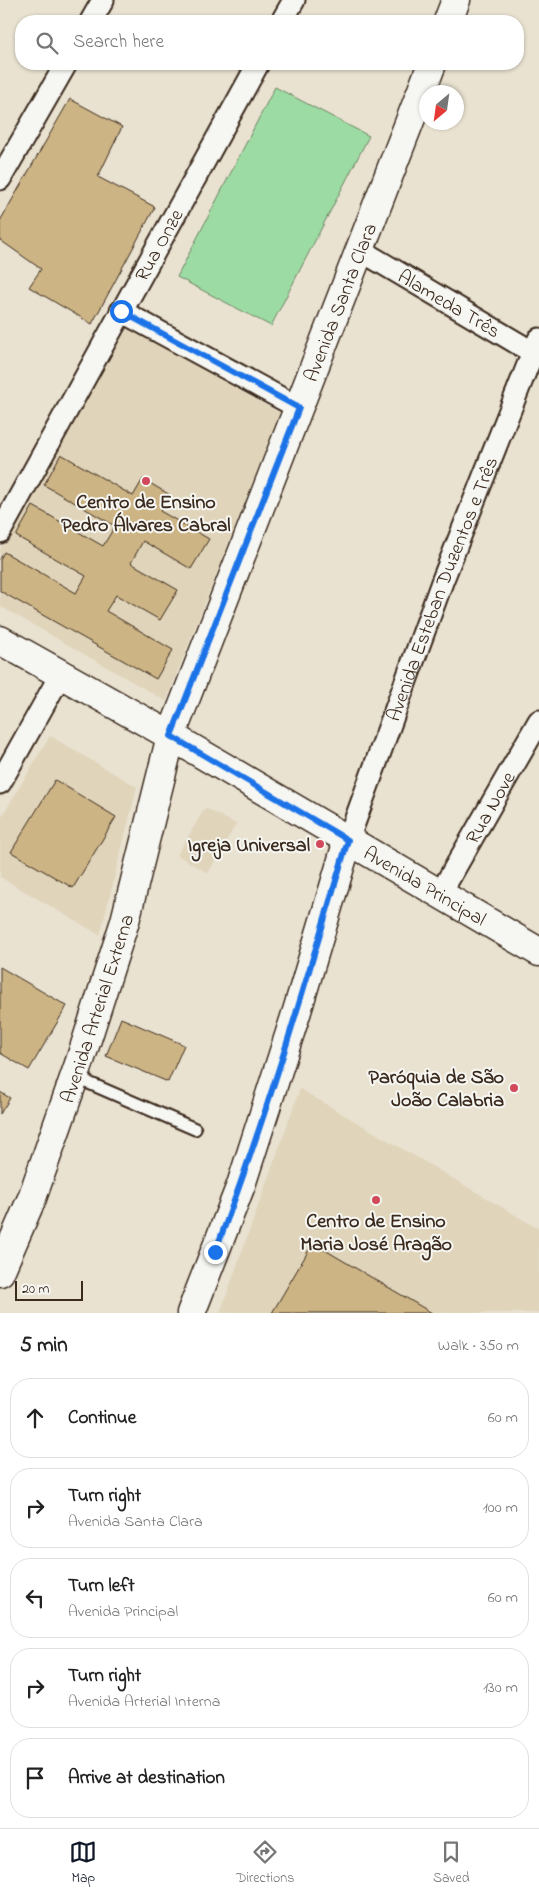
<!DOCTYPE html>
<meta charset="utf-8">
<style>
:root{--surface:#fff;--page:#f2f2f2;--text:#222;--muted:#767676;--line:#e0e0e0;--accent:#111827}
body{margin:0;font-family:"Indie Flower",sans-serif;background:var(--page);color:var(--text)}
.compass{position:absolute;left:419px;top:85px;width:45px;height:45px;border-radius:50%;background:var(--surface);box-shadow:0 1px 4px #0004;rotate:209deg}
.scale{position:absolute;left:15px;bottom:12px;width:68px;box-sizing:border-box;padding-left:5px;border:2px solid #3b2a1e;border-top:0;font-size:14px;line-height:18px;white-space:nowrap;color:#3b2a1e;-webkit-text-stroke:4px #f6f6f2;paint-order:stroke}
.stop{position:absolute;width:15px;height:15px;margin:-11px;border:4px solid #1a73e8;border-radius:50%;background:#fff}
.stop.end{background:#1a73e8;border-color:#fff;box-shadow:0 1px 5px #0008}
.list{margin:0;padding:0;list-style:none}
h2{display:flex;justify-content:space-between;align-items:center;height:65px;margin:0;padding:0 20px;font-size:21px}
h2 small{font-size:16px;font-weight:400;color:var(--muted)}
.list li{display:grid;grid-template-columns:32px 1fr auto;gap:15px;align-items:center;box-sizing:border-box;height:80px;margin:0 10px 10px;padding:0 10px;border:1px solid var(--line);border-radius:20px}
.list b{display:block;font-size:19px;white-space:nowrap}
.list p{margin:0;font-size:16px;white-space:nowrap;color:var(--muted)}
.list em{font-size:16px;font-style:normal;color:var(--muted)}
.icon{flex:none;width:28px;height:28px;fill:none;stroke:currentColor;stroke-width:2;stroke-linecap:round;stroke-linejoin:round}
.map{position:relative;flex:none;width:539px;height:1313px;overflow:hidden}
.search{position:absolute;background:var(--surface);box-shadow:0 1px 4px #0004;left:15px;right:15px;top:15px;height:55px;display:flex;align-items:center;gap:12px;box-sizing:border-box;padding:0 18px;border-radius:20px;color:var(--muted);font-size:19px}
.sheet{height:515px;background:var(--surface)}
nav{display:flex;justify-content:space-around;align-items:center;box-sizing:border-box;height:70px;border-top:1px solid var(--line);background:var(--surface);font-size:14px;color:var(--muted)}
nav a{display:grid;justify-items:center;gap:2px}
nav .on{color:var(--accent)}
.map>svg:first-child{display:block}
</style>
<div class="map">
<svg width="539" height="1313" viewBox="0 0 539 1313">
<rect width="100%" height="100%" fill="#e9e2d1"/>
<filter id="ink" filterUnits="userSpaceOnUse"><feTurbulence type="fractalNoise" baseFrequency=".02" numOctaves="2"/><feDisplacementMap in="SourceGraphic" scale="10" xChannelSelector="R" yChannelSelector="G"/><feConvolveMatrix kernelMatrix="1 2 1 2 8 2 1 2 1" color-interpolation-filters="sRGB"/></filter>
<g filter="url(#ink)">
<path fill="#e0d4ba" d="M127,327l153,86 -114,288 -166,-95v-56z
M50,736l87,51 -37,148 -100,-58v-57z
M205,808l31,16 -28,49 -31,-18z
M300,1089l239,140v84h-319z"/>
<path fill="#9ddba4" stroke="#6c8261" d="M275,87l94,49 -98,190 -94,-49z"/>
<path fill="#ccb484" stroke="#3b2a1e" d="M70,99l52,28 -24,50 57,30 -63,117 -63,-37 12,-18 -41,-29v-19z
M61,454l72,42 10,-17 27,16 -10,16 49,28 -18,30 -48,-28 -12,22 47,27 -18,30 -44,-25 -10,16 67,39 -17,29 -156,-88v-32l4,-7 72,41 10,-17 -70,-40 17,-30 70,40 12,-20 -71,-41z
M55,780l61,37 -43,71 -62,-36z
M0,967l67,39 -38,64 -29,-17z
M121,1018l63,27 -16,37 -62,-26z
M0,1092l10,6 -10,16z
M313,1243l119,70h-160z"/>
<g fill="none" stroke-linecap="round" stroke-linejoin="round">
<defs>
<path id="lane" d="M75,1077l120,52"/>
<g id="street">
<path d="M91,21l12,-21"/>
<path d="M282,21l12,-21"/>
<path d="M0,179l66,-115"/>
<path id="s1" d="M360,250l179,106"/>
<path d="M121,311l178,97"/>
<path id="s2" d="M0,532l258,-468"/>
<path d="M0,783l61,-109"/>
<path id="s3" d="M348,840l94,-258 91,-230 6,-13"/>
<path id="s4" d="M440,894l99,-173"/>
</g>
<g id="secondary">
<path d="M448,21l8,-21"/>
<path id="s5" d="M0,640l171,96 368,216"/>
<path id="s6" d="M0,1272l32,-74 47,-134 46,-143 46,-185 261,-672"/>
<path d="M191,1313l50,-128 56,-174 51,-171"/>
</g>
</defs>
<use href="#lane" stroke="#3b2a1e" stroke-width="15"/>
<use href="#street" stroke="#3b2a1e" stroke-width="25"/>
<use href="#secondary" stroke="#3b2a1e" stroke-width="31"/>
<use href="#lane" stroke="#f6f6f2" stroke-width="11"/>
<use href="#street" stroke="#f6f6f2" stroke-width="21"/>
<use href="#secondary" stroke="#f6f6f2" stroke-width="28"/>
</g>
</g>
<g fill="none" stroke-linecap="round" stroke-linejoin="round" filter="url(#ink)">
<path stroke="#1a73e8" stroke-width="6" d="M121,311l178,97 -128,328 177,104c-41,138 -81,277 -133,412"/>
</g>
<g fill="#d1495b" stroke="#f6f6f2" stroke-width="2">
<circle cx="146" cy="481" r="5"/>
<circle cx="320" cy="844" r="5"/>
<circle cx="514" cy="1088" r="5"/>
<circle cx="376" cy="1200" r="5"/>
</g>
<g text-anchor="middle" stroke-width="4" stroke-linejoin="round" paint-order="stroke">
<g font-size="20" fill="#3b2a1e" stroke="#f6f6f2">
<text dy="7" stroke="none"><textPath href="#s2" startOffset="328">Rua Onze</textPath></text>
<text dy="7" stroke="none"><textPath href="#s6" startOffset="1029">Avenida Santa Clara</textPath></text>
<text dy="7" stroke="none"><textPath href="#s1" startOffset="104">Alameda Três</textPath></text>
<text dy="7" stroke="none"><textPath href="#s3" startOffset="268">Avenida Esteban Duzentos e Três</textPath></text>
<text dy="7" stroke="none"><textPath href="#s4" startOffset="100">Rua Nove</textPath></text>
<text dy="7" stroke="none"><textPath href="#s5" startOffset="491">Avenida Principal</textPath></text>
<text dy="7" stroke="none"><textPath href="#s6" startOffset="281">Avenida Arterial Externa</textPath></text>
</g>
<g font-size="20" font-weight="bold" fill="#3b2a1e" stroke="#f6f6f2">
<text x="146" y="508">Centro de Ensino<tspan x="146" dy="23">Pedro Álvares Cabral</tspan></text>
<text x="310" y="851" text-anchor="end">Igreja Universal</text>
<text x="504" y="1083" text-anchor="end">Paróquia de São<tspan x="504" dy="23">João Calabria</tspan></text>
<text x="376" y="1227">Centro de Ensino<tspan x="376" dy="23">Maria José Aragão</tspan></text>
</g>
</g>
</svg>
<svg class="compass" viewBox="-18 -18 36 36"><path d="M0-13l5 13h-10z" fill="#e53935"/><path d="M0 13l5-13h-10z" fill="#767676"/></svg>
<div class="scale">20 m</div>
<div class="stop" style="left:121px;top:311px"></div>
<div class="stop end" style="left:215px;top:1252px"></div>
<div class="search"><svg class="icon" aria-label="search" viewBox="0 0 24 24"><circle cx="10" cy="10" r="6"/><path d="M15 15l6 6"/></svg>Search here</div>
</div>
<section class="sheet">
<h2>5 min<small>Walk · 350 m</small></h2>
<ul class="list">
<li><svg class="icon" aria-label="ahead" viewBox="0 0 24 24"><path d="M12 20V5M6 11l6-6 6 6"/></svg><div><b>Continue</b></div><em>60 m</em></li>
<li><svg class="icon" aria-label="right" viewBox="0 0 24 24"><path d="M7 20v-9h11M14 6l5 5-5 5"/></svg><div><b>Turn right</b><p>Avenida Santa Clara</p></div><em>100 m</em></li>
<li><svg class="icon" aria-label="left" viewBox="0 0 24 24"><path d="M17 20v-9H6M10 6l-5 5 5 5"/></svg><div><b>Turn left</b><p>Avenida Principal</p></div><em>60 m</em></li>
<li><svg class="icon" aria-label="right" viewBox="0 0 24 24"><path d="M7 20v-9h11M14 6l5 5-5 5"/></svg><div><b>Turn right</b><p>Avenida Arterial Interna</p></div><em>130 m</em></li>
<li><svg class="icon" aria-label="arrive" viewBox="0 0 24 24"><path d="M6 21V4h12l-3 4 3 4H6"/></svg><div><b>Arrive at destination</b></div></li>
</ul>
</section>
<nav>
<a class="on"><svg class="icon" aria-label="map" viewBox="0 0 24 24"><path d="M3 6l6-2 6 2 6-2v14l-6 2-6-2-6 2zM9 4v14M15 6v14"/></svg>Map</a>
<a><svg class="icon" aria-label="directions" viewBox="0 0 24 24"><path d="M12 3l9 9-9 9-9-9zM9 14v-3h6M13 9l2 2-2 2"/></svg>Directions</a>
<a><svg class="icon" aria-label="saved" viewBox="0 0 24 24"><path d="M7 4h10v16l-5-4-5 4z"/></svg>Saved</a>
</nav>
